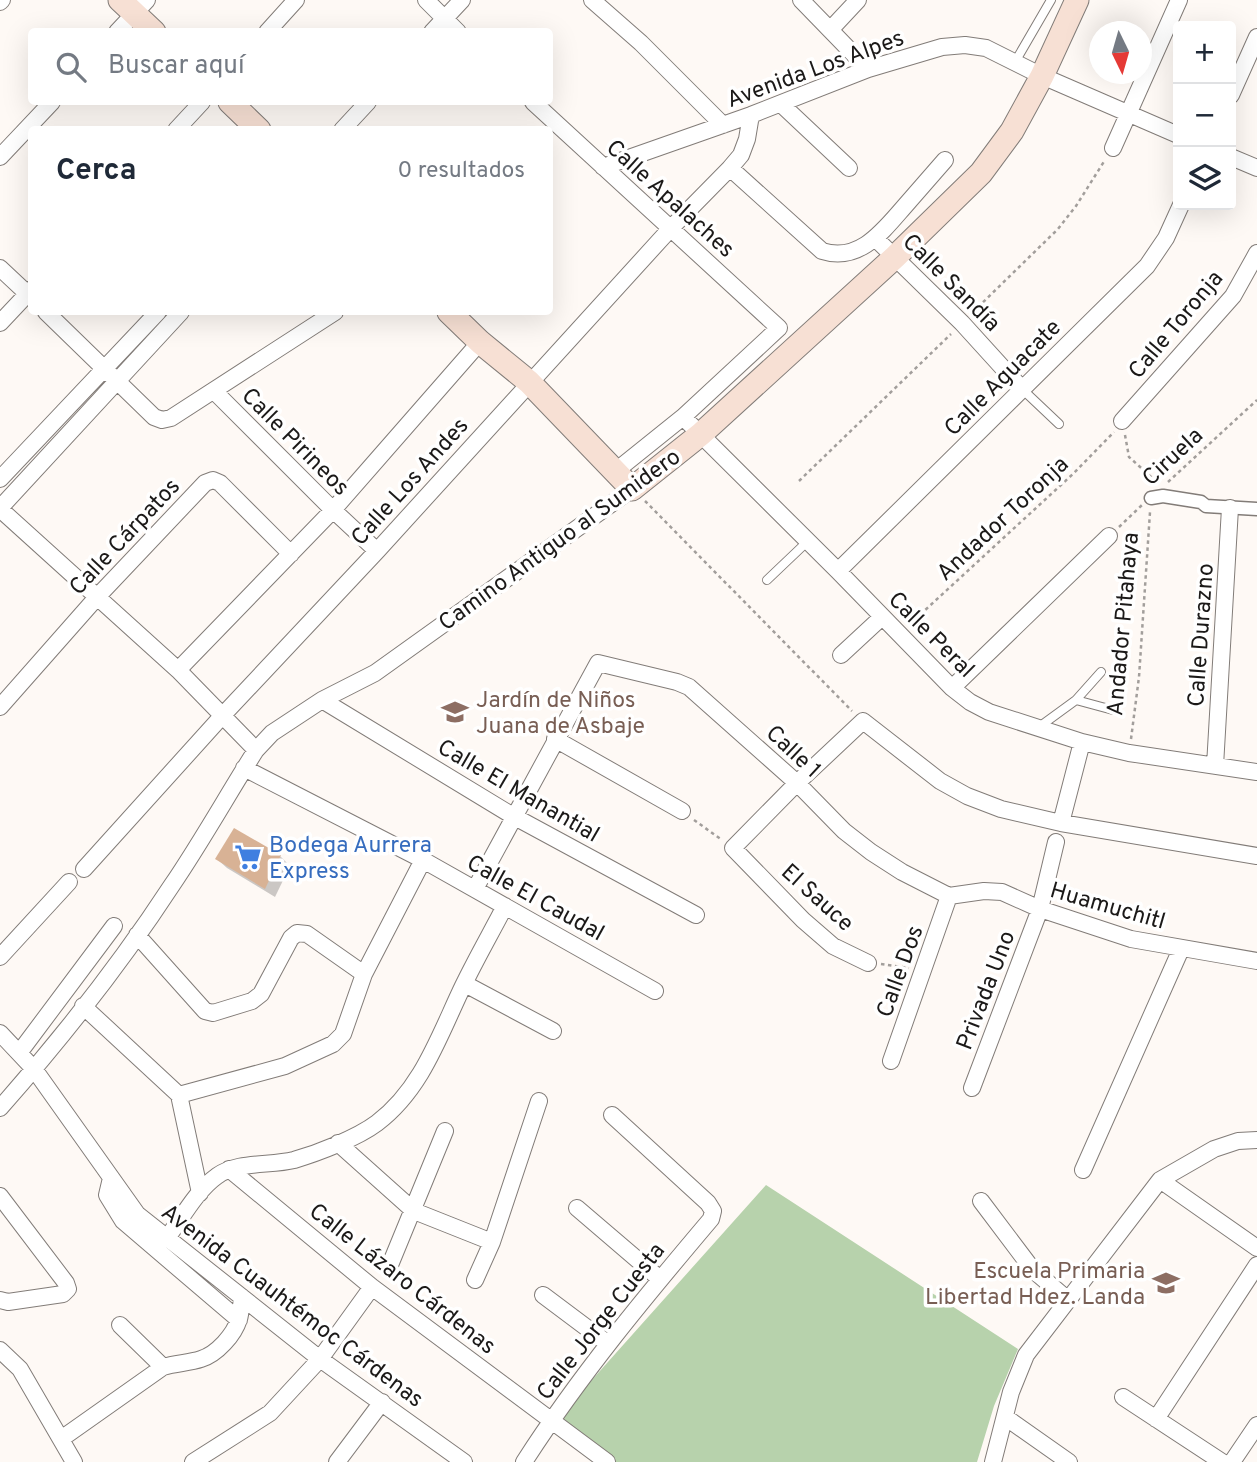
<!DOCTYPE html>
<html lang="es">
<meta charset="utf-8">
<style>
:root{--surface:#fff;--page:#f6f6f7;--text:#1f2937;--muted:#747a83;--line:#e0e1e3}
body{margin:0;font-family:Overpass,sans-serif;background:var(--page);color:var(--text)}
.controls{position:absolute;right:21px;top:21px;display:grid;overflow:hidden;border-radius:7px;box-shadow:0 7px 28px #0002}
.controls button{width:63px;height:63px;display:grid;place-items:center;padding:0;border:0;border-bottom:2px solid var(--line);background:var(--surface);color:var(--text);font:35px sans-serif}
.compass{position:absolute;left:1089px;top:21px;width:63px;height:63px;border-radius:50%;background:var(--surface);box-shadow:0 7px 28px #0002;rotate:175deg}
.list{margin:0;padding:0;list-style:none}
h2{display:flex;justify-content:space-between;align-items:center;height:91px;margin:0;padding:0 28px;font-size:30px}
h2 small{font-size:23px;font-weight:400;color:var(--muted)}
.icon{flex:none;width:38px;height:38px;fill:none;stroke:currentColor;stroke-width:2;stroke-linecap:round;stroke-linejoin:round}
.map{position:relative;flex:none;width:1257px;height:1462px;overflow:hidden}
.search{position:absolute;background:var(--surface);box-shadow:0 7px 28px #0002;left:28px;top:28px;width:525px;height:77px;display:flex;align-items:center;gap:18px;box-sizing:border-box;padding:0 24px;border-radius:7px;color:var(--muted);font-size:26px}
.panel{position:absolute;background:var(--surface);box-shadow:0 7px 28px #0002;left:28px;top:126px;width:525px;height:189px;border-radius:7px}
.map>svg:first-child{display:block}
</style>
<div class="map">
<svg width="1257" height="1462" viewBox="0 0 1257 1462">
<rect width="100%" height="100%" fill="#fef9f5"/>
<path fill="#b7d2ac" d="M766,1185l252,164 -24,57 -17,56h-362l-58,-43z"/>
<path fill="#0003" d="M280,856l10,10 -15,31 -48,-29 -10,-9z"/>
<path fill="#d8b295" d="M234,828l47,27 -16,34 -50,-30z"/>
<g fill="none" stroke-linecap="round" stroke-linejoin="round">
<defs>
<path id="service" d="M1015,62l36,-62
M1022,389l37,35
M767,580l41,-39
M1076,700l37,10
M1039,727l37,-27 25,-28"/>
<path id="pedestrian" d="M1151,498l12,-2 38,6 5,4 51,3"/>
<path id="minor" d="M426,0l32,32
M592,0l49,43 82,82
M801,0l67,69
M0,2l2,-2
M830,30l28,-30
M117,32l30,-32
M267,32l29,-32
M432,32l30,-32
M1231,95l26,-58
M533,102l246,226 -96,89 -66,53
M781,104l68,64
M176,130l26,-28
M342,130l26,-28
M1113,148l66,-148
M0,157l52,-55
M1231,157l26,11
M603,167l148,-52 117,-46 74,-22 23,-2 21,3 56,28 136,59
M730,168l92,83c37,12 61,-20 82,-44 14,-16 27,-31 41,-47
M876,239l86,84 60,66
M0,268l32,30
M46,312l108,105 8,3 9,-2 164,-106
M0,323l32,-34
M214,391l119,119 44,41
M683,417l155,154 114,117 18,14 19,10 93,30 47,11 128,19
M1122,421l111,-125 24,-43
M0,479l158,-167
M0,508l181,-196
M0,509l178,161 78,80
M838,571l309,-305 19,-28 15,-33
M841,655l41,-38
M178,670l155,-160 147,-168
M952,688l157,-152
M322,700l191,116 183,99
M0,707l98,-111 107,-113 8,-3 7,3 71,71
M555,739l127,72
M1215,766l15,-258
M244,768l179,92 232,131
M1061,823l21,-81
M84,869l139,-154 154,-164 294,-323 59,-60 11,-13 6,-16 4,-24
M475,889l123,-226 79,19 12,5 108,96 47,48 27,21 31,20 47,24
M949,896l35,-5 18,1 38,17 91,30 126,22
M137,935l68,76 8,2 39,-12 9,-7 30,-56 6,-5 10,1 57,40
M0,957l69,-75
M868,963l-35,-17 -30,-26 -70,-72 64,-65 66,-62 77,60 27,15 34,13 60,14 196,33
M465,984l88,47
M83,1006l96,89 21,98
M0,1033l34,36 103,145 183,145 144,103
M19,1053l95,-127
M891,1061l58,-165
M972,1088l68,-179 16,-67
M179,1095l106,-29 48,-22 10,-10 21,-60 59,-114
M0,1108c62,-70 121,-145 172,-223 30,-44 56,-91 84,-135l16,-17 50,-33 53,-27 257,-184
M338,1143l76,68 78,31
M229,1169l143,118 235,175
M1083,1170l98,-221
M111,1178l-4,17 16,26 116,99
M1160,1180l97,68
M0,1196l66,87 2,6 -5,5 -55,8 -8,-2
M981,1201l52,69 34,29
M577,1208l83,71
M167,1238c15,-20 29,-47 50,-62 20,-15 53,-10 77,-16 24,-7 63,-22 83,-37 45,-34 62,-87 86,-137 13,-27 28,-53 42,-80
M390,1265l55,-134
M475,1280l17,-38 47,-141
M543,1295l64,48
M120,1325l43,42
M0,1350l20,19 54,93
M1123,1397l99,65
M1005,1417l64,45
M1156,1419l101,-154
M61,1439l102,-72c13,-4 26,-4 38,-8 16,-5 33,-24 38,-40 2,-6 2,-15 3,-22
M193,1462l77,-49 50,-54 52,-72
M337,1462l45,-60
M524,1462c56,-87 121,-165 187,-243l2,-8 -5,-8 -96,-88
M993,1462l18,-70 15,-37 134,-175 54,-31 24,-8 19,-1
M1232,1462l25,-37"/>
<path id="secondary" d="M120,0l34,32
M230,102l29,28
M449,312l31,30 49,40 103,107 69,-55 194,-177 86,-84 31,-42 30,-55 35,-76"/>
</defs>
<use href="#service" stroke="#827c78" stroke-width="10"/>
<use href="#pedestrian" stroke="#827c78" stroke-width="15"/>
<use href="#minor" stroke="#827c78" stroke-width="18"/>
<use href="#secondary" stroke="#827c78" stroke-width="25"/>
<path stroke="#a29e9b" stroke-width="2.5" stroke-dasharray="3.5 3.5" stroke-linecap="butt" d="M973,312l85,-83 18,-23 29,-46
M1125,435l4,22 30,27
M799,481l152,-147
M1168,482l89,-82
M645,501l207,210
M1119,527l23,-22
M910,624l164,-151 40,-41
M1131,739l8,-62 11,-165
M694,820l28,20
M881,964l28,4"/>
<use href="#service" stroke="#fff" stroke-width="8"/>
<use href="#pedestrian" stroke="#fff" stroke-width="12"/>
<use href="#minor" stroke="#fff" stroke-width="16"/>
<use href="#secondary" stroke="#f7e0d4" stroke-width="23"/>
</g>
<defs>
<symbol id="school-bare" viewBox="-9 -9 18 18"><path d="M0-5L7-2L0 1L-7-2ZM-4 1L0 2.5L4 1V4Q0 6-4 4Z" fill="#8d6e63" stroke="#fff" stroke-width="2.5" paint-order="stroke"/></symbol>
<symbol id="supermarket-bare" viewBox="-9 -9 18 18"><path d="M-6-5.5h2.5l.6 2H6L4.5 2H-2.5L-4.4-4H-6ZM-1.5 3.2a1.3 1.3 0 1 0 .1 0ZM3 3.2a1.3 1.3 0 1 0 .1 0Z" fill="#3f7fe0" stroke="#fff" stroke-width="2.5" paint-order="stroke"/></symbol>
</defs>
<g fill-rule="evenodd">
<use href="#school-bare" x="436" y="693" width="38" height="38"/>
<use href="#supermarket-bare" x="229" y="838" width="38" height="38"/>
<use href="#school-bare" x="1147" y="1264" width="38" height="38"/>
</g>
<g text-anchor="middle" stroke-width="7" stroke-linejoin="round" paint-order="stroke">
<g font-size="23" fill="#1b1918" stroke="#fff">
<text transform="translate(815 68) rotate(-20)" y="8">Avenida Los Alpes</text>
<text transform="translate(671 198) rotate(42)" y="8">Calle Apalaches</text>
<text transform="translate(952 282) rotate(45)" y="8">Calle Sandía</text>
<text transform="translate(1175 324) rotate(-50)" y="8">Calle Toronja</text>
<text transform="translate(1002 377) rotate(-45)" y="8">Calle Aguacate</text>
<text transform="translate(296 441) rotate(45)" y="8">Calle Pirineos</text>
<text transform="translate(1172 456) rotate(-43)" y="8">Ciruela</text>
<text transform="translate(409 481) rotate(-48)" y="8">Calle Los Andes</text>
<text transform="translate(1002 518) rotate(-43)" y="8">Andador Toronja</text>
<text transform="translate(124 536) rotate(-47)" y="8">Calle Cárpatos</text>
<text transform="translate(559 539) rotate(-36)" y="8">Camino Antiguo al Sumidero</text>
<text transform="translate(1122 624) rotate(-85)" y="8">Andador Pitahaya</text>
<text transform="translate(932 634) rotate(45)" y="8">Calle Peral</text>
<text transform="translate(1200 635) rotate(-86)" y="8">Calle Durazno</text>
<text transform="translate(794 751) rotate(43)" y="8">Calle 1</text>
<text transform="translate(519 790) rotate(30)" y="8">Calle El Manantial</text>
<text transform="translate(536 897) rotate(29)" y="8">Calle El Caudal</text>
<text transform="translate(818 897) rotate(42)" y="8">El Sauce</text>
<text transform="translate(1108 905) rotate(16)" y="8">Huamuchitl</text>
<text transform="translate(899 971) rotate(-70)" y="8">Calle Dos</text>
<text transform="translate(985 990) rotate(-69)" y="8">Privada Uno</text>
<text transform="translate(403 1278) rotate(38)" y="8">Calle Lázaro Cárdenas</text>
<text transform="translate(293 1305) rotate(37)" y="8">Avenida Cuauhtémoc Cárdenas</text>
<text transform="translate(600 1321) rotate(-52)" y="8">Calle Jorge Cuesta</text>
</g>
<g font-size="23" fill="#785e54" stroke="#fff" text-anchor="start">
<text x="476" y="707">Jardín de Niños<tspan x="476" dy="26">Juana de Asbaje</tspan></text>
<text x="1145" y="1278" text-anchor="end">Escuela Primaria<tspan x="1145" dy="26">Libertad Hdez. Landa</tspan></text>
</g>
<g font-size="23" fill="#366cbe" stroke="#fff" text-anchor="start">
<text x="269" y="852">Bodega Aurrera<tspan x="269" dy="26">Express</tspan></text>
</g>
</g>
</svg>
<div class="controls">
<button>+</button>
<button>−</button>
<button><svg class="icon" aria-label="layers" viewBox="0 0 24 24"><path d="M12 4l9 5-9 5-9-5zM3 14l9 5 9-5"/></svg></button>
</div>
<svg class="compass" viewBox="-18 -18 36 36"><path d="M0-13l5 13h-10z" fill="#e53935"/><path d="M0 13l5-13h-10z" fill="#747a83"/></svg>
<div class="search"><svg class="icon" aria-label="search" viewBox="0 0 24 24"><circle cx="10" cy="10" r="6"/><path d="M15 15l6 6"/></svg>Buscar aquí</div>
<section class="panel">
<h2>Cerca<small>0 resultados</small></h2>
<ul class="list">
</ul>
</section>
</div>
